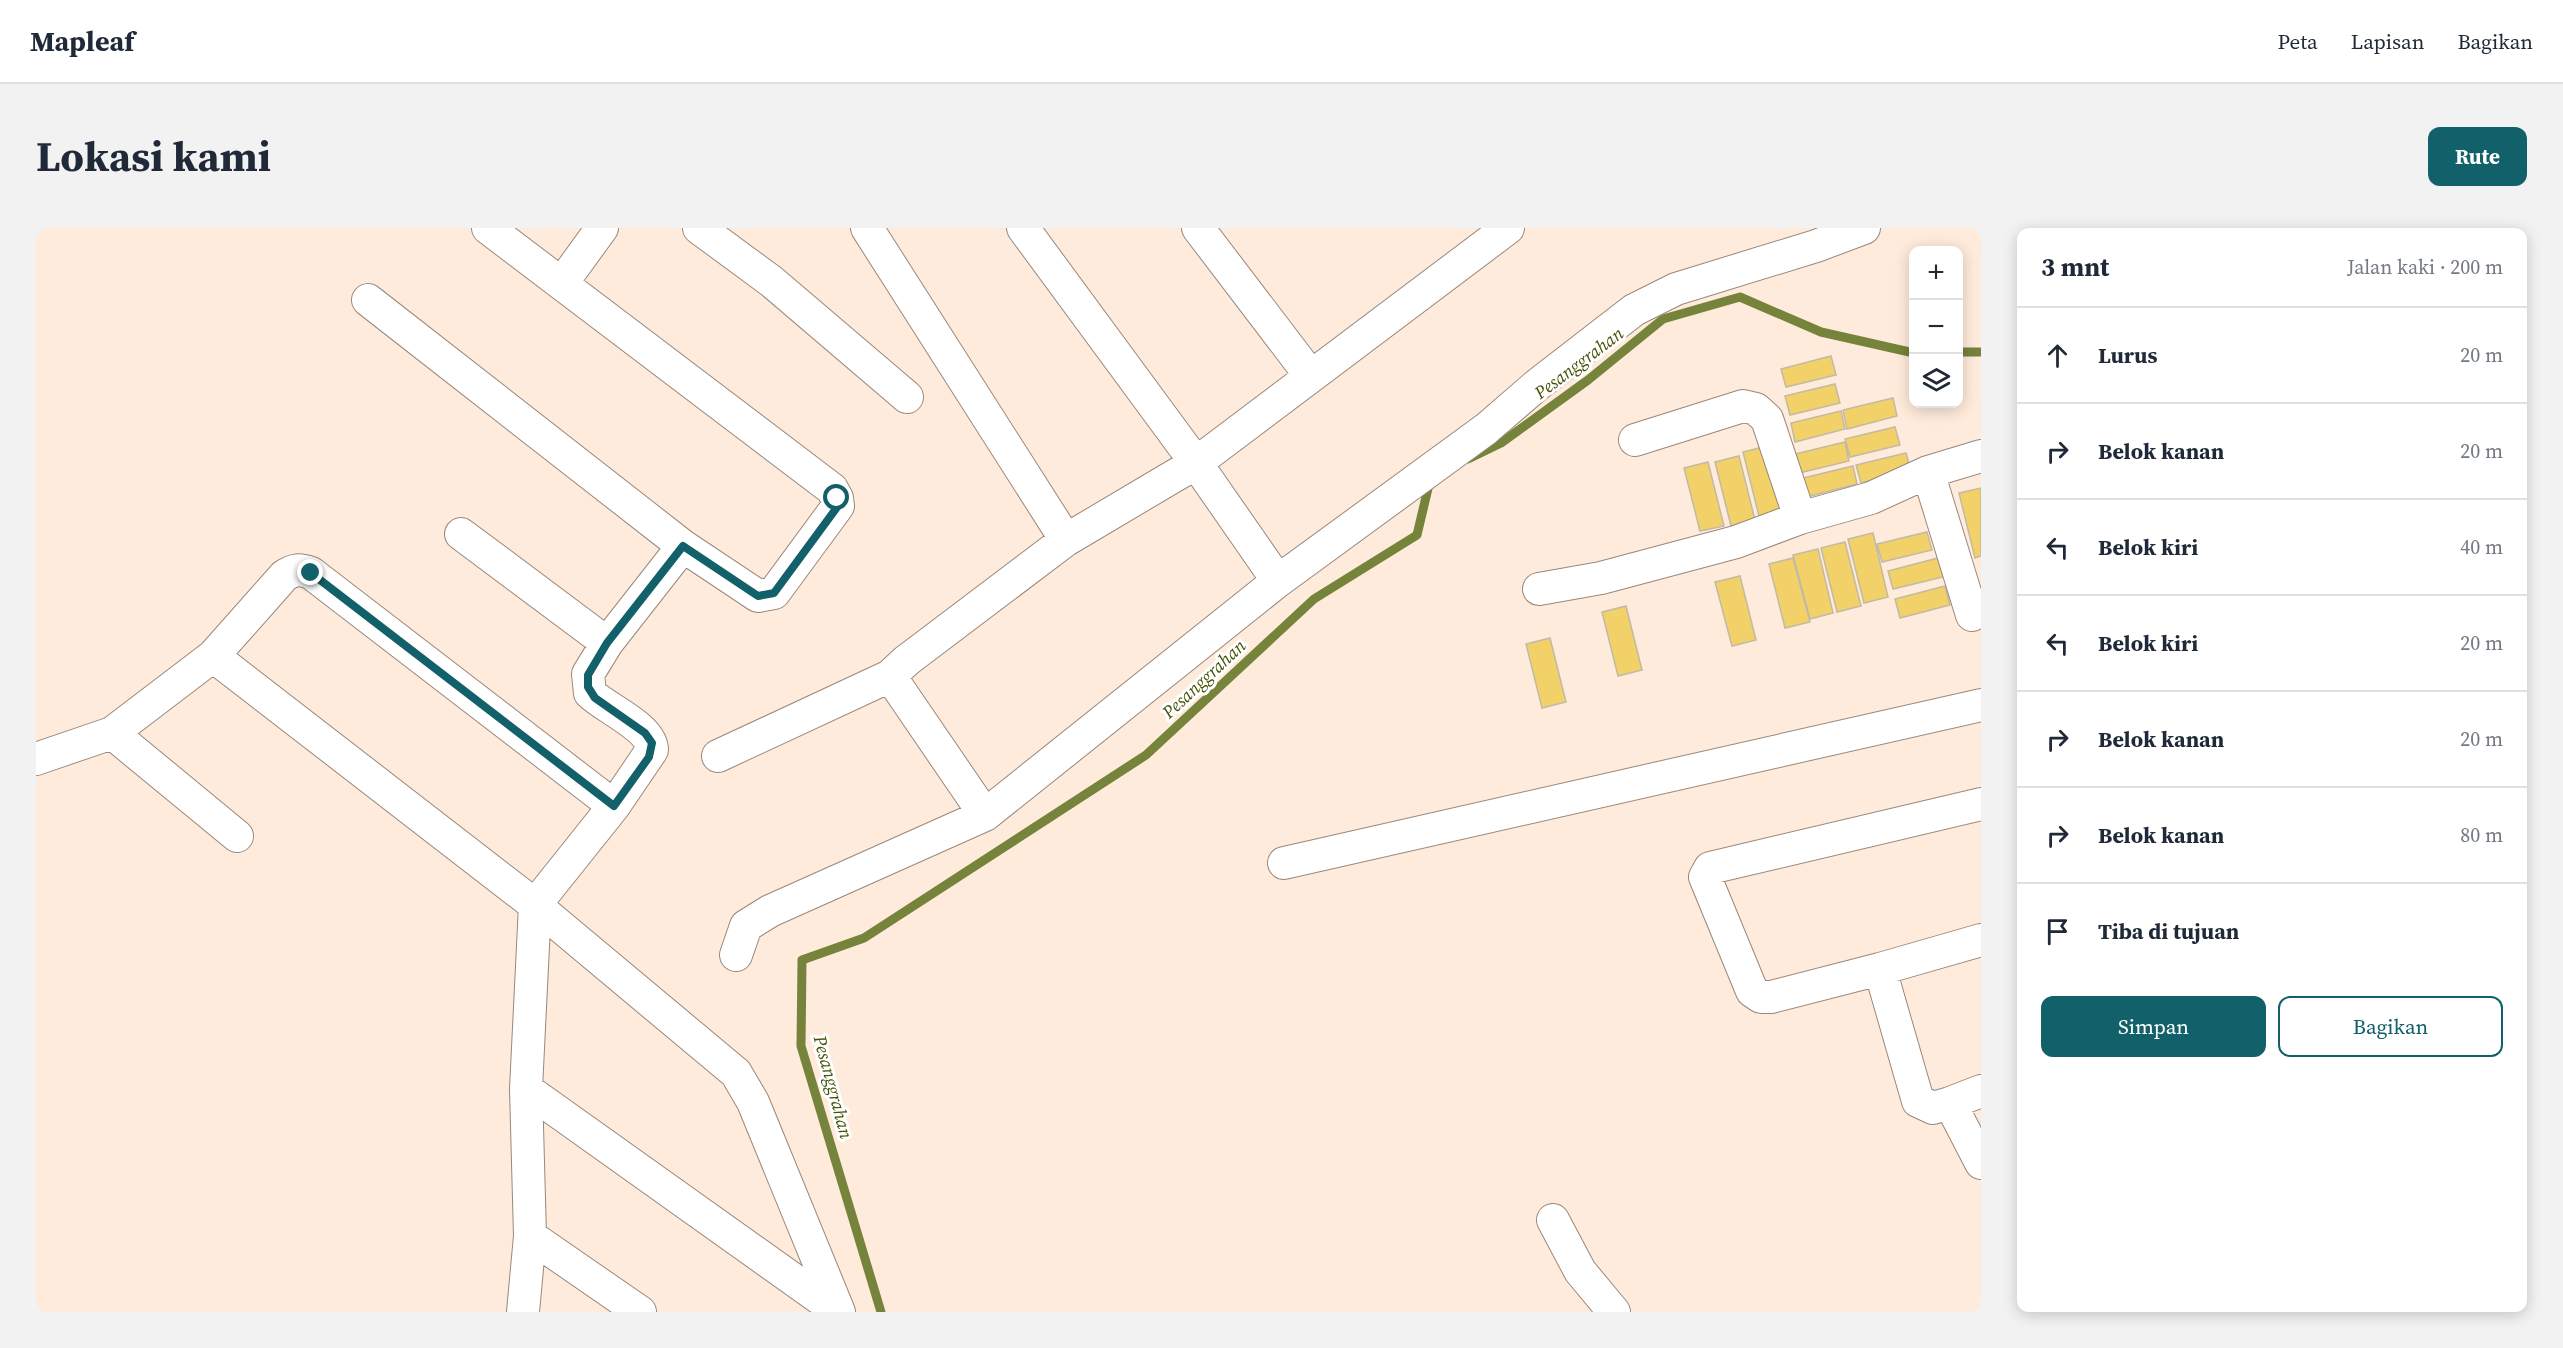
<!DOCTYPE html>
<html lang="id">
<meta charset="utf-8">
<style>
:root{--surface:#fff;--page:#f2f2f3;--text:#1f2937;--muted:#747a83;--line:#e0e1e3;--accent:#12616a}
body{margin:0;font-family:"Source Serif 4",serif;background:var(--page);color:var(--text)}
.controls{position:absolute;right:18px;top:18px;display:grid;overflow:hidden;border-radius:12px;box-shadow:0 3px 15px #0003}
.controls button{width:54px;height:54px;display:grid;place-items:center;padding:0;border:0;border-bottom:2px solid var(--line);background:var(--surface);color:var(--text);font:30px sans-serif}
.stop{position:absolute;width:18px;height:18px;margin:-14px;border:4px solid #12616a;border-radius:50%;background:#fff}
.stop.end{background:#12616a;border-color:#fff;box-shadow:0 2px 6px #0008}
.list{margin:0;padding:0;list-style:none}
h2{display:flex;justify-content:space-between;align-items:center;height:78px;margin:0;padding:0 24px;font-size:26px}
h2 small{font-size:20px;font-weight:400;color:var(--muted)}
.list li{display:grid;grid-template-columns:39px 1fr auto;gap:18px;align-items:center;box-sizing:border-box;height:96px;padding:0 24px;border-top:2px solid var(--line)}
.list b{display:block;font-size:22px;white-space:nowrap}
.list em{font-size:20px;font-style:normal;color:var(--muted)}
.actions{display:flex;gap:12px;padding:18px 24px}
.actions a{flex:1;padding:14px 0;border:2px solid var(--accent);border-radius:12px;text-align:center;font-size:21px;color:var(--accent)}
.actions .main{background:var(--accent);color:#fff}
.icon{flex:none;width:33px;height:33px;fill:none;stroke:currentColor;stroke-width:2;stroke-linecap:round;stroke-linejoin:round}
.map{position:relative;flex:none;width:1945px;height:1084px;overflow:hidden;border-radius:12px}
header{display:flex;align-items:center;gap:36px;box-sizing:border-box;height:84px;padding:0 30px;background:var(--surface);border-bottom:2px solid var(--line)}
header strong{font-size:28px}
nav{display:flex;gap:33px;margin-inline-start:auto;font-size:21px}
.intro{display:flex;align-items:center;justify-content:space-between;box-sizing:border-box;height:144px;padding:0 36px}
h1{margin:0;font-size:42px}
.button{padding:15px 27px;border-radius:12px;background:var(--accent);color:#fff;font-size:21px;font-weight:700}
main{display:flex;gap:36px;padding:0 36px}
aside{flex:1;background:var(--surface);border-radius:12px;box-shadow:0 3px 15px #0003}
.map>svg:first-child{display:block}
</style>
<header>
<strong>Mapleaf</strong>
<nav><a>Peta</a><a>Lapisan</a><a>Bagikan</a></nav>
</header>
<div class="intro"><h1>Lokasi kami</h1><a class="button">Rute</a></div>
<main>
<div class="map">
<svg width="1945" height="1084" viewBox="0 0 1945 1084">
<rect width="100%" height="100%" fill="#ffebdb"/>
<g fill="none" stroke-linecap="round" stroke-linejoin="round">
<path stroke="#75833b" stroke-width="9" d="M1922,124h23
M1432,231l33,-16 87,-63 75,-61 77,-22 81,35 93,21
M845,1084l-80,-266 1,-86 62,-22 282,-183 168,-156 103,-64 13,-55"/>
</g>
<path fill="#f3d169" stroke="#c1baa5" stroke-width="1.5" d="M1795,128l5,19 -50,12 -5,-18z
M1799,156l5,19 -50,12 -5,-19z
M1857,170l4,18 -50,13 -4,-19z
M1805,183l4,18 -50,13 -4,-19z
M1859,199l5,18 -50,12 -5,-18z
M1809,214l4,19 -50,12 -4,-19z
M1731,218l16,64 -24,6 -16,-64z
M1870,225l5,18 -50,12 -5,-18z
M1703,228l16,64 -24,6 -16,-64z
M1672,234l16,64 -24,5 -16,-63z
M1817,238l4,18 -50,13 -4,-19z
M1945,260v68l-6,2 -16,-65z
M1891,304l5,18 -50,12 -5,-18z
M1837,305l15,64 -24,6 -16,-64z
M1809,314l16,64 -24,6 -16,-64z
M1782,321l15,64 -23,6 -17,-64z
M1757,330l17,64 -25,6 -16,-64z
M1902,330l5,19 -50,12 -5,-18z
M1704,348l16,64 -24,6 -17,-64z
M1909,358l5,19 -50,13 -5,-19z
M1590,378l16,64 -24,6 -16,-64z
M1514,410l16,64 -24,6 -16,-64z"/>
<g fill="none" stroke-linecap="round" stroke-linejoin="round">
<defs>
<path id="minor" d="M663,0l72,53 136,116
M831,0l199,312
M987,0l173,235 82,118
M1162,0l112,147
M526,55l40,-55
M332,72l315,246 75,50 16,-3 64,-87 -1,-8 -5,-9 -344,-261
M1599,212l108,-34 13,3 11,10 33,99
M1892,244l44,143
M425,306l146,109
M1503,361l62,-11 135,-36 64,-24 71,-20 57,-26 53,-16
M177,428l71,-80c10,-7 16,-7 27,-3l303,233
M854,448l95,139
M76,505l125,103
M682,528l172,-80 16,-15 160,-121 130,-77 312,-235
M0,531l76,-26 101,-77 322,249 201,168 17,29 86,210
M1248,635l697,-158
M1945,712l-101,29 38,132 15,7 17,-5 31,60
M700,727l10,-29 24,-15 215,-96 293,-234 208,-152 51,-44 97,-75 42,-21 140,-43 48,-18
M1844,741l-109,28h-10l-9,-6 -47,-114 5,-9 271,-64
M490,861l313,223
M1914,875l31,-12
M1517,992l27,51 34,41
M494,1008l110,76
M487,1084l7,-76 -4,-147 9,-184 79,-99 38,-56c0,-23 -46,-41 -62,-57l-2,-19 19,-31 76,-97"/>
</defs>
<use href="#minor" stroke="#99887a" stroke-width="34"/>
<use href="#minor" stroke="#fff" stroke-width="32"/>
</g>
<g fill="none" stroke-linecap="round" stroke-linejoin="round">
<path stroke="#12616a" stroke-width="8" d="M275,345l303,233 35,-49 3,-14 -7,-10 -50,-35 -7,-11v-12l19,-32 76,-97 75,50 16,-3 64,-87 -1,-8"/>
</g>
<g text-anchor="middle" stroke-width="6" stroke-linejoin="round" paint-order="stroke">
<g font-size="18" font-style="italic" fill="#455307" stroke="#fff">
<text transform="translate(1543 135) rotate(-37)" y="6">Pesanggrahan</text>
<text transform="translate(1168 451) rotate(-43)" y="6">Pesanggrahan</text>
<text transform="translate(797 859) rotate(75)" y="6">Pesanggrahan</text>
</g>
</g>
</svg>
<div class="controls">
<button>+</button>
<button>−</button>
<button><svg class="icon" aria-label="layers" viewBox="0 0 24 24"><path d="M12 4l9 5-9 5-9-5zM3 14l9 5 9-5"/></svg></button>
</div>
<div class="stop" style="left:801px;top:270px"></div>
<div class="stop end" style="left:275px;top:345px"></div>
</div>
<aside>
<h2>3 mnt<small>Jalan kaki · 200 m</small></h2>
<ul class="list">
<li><svg class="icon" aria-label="ahead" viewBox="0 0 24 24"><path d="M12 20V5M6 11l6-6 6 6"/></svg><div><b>Lurus</b></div><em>20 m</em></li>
<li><svg class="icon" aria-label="right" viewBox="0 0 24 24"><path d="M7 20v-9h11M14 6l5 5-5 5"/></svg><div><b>Belok kanan</b></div><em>20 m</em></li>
<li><svg class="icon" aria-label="left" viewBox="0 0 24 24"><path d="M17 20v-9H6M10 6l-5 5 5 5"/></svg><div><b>Belok kiri</b></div><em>40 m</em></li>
<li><svg class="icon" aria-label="left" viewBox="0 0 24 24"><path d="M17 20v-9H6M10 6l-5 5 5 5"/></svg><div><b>Belok kiri</b></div><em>20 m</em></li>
<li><svg class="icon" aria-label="right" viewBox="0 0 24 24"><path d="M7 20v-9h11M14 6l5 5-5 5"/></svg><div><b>Belok kanan</b></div><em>20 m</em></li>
<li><svg class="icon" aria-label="right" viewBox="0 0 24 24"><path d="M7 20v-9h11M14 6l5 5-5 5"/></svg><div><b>Belok kanan</b></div><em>80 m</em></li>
<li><svg class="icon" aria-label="arrive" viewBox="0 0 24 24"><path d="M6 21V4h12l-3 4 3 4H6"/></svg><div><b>Tiba di tujuan</b></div></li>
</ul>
<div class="actions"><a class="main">Simpan</a><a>Bagikan</a></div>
</aside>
</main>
